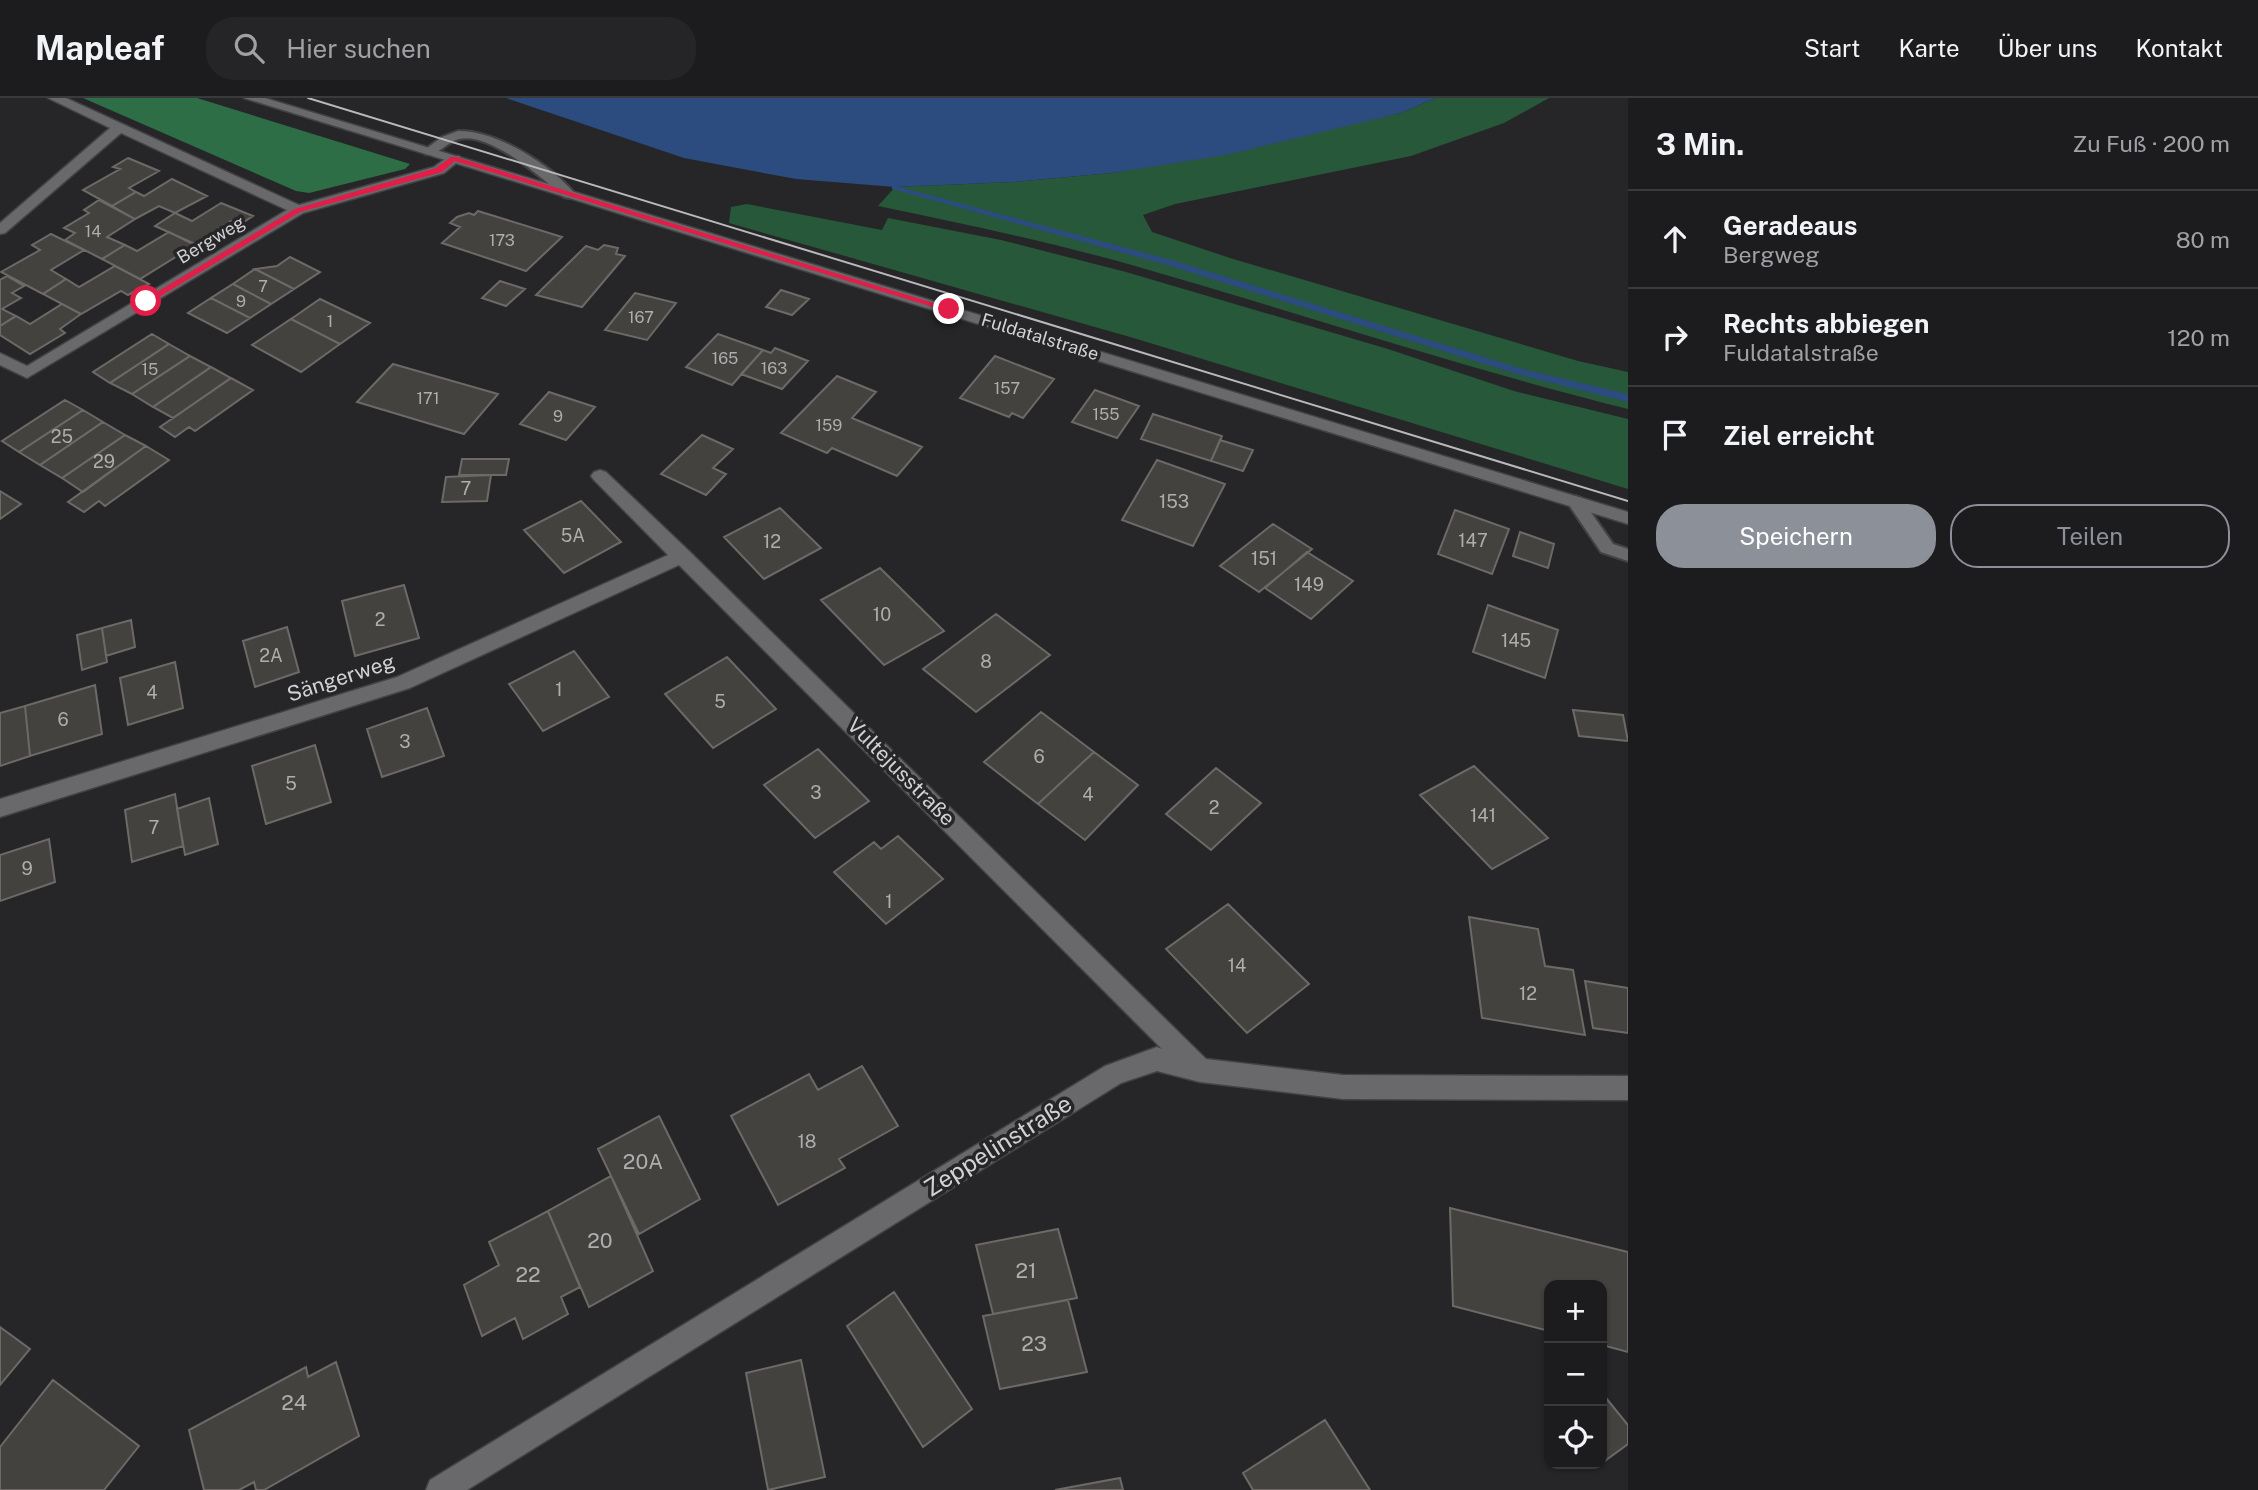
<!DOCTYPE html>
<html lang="de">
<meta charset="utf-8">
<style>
:root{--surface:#1c1c1f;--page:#252528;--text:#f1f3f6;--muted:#a0a1a4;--line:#3a3a3d;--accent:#8c9099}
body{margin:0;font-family:"Public Sans",sans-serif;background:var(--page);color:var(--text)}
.controls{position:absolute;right:21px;bottom:21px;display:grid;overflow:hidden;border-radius:14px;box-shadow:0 2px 5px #0004}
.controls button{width:63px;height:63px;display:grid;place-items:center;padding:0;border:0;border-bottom:2px solid var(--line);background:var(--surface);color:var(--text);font:35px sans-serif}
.stop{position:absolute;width:21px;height:21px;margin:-16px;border:5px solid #e11d48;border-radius:50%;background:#fff}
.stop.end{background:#e11d48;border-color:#fff;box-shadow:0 2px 7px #0008}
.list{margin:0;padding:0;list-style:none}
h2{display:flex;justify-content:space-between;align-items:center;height:91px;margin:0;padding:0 28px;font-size:30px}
h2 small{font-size:23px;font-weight:400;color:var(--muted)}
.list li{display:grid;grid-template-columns:46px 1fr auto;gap:21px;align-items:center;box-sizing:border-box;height:98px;padding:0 28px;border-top:2px solid var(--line)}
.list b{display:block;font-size:26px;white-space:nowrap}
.list p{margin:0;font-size:23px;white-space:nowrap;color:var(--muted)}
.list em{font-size:23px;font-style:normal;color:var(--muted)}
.actions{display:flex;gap:14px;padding:21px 28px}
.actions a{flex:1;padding:16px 0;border:2px solid var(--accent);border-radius:28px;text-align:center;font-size:24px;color:var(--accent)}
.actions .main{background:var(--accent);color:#fff}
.icon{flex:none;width:38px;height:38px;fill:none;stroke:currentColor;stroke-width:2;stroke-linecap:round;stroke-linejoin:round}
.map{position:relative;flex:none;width:1628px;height:1392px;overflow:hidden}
header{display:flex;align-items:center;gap:42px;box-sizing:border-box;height:98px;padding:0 35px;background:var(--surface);border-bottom:2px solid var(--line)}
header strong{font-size:33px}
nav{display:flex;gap:38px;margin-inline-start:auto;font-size:24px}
.search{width:490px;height:63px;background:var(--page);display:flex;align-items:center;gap:18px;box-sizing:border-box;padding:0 24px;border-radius:28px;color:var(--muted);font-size:26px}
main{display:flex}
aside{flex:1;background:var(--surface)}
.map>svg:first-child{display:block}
</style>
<header>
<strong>Mapleaf</strong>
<div class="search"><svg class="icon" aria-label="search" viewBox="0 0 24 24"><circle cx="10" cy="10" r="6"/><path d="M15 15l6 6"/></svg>Hier suchen</div>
<nav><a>Start</a><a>Karte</a><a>Über uns</a><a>Kontakt</a></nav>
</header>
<main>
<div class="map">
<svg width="1628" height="1392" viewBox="0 0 1628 1392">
<rect width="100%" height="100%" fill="#262629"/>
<path fill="#265839" d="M1436,0h113l-45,25 -93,33 -236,48 -32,11 9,17 78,26 348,103 50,11v37c-166,-41 -328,-96 -493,-143 -84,-24 -171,-42 -257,-60l17,-19 118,-5 99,-9 289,-60z
M747,106l135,26 6,-12 113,22 125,32 262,77 126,42 114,28v70l-491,-150 -408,-116 2,-16z"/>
<path fill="#2d6e47" d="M83,0h114l213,66 -5,5 -96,24 -13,-2z"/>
<path fill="#2c4b7e" d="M506,0h930l-35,15 -175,42 -114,18 -99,9 -118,5 -99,-8 -112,-21z"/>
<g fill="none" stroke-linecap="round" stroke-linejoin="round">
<path fill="#2c4b7e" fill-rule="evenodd" d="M892,87l283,76 348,108 105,25v8l-111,-28 -350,-109 -275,-76z"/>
</g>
<path fill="#44423f" stroke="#6c6966" stroke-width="2" d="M128,60l31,13 -30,17 7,4 -24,14 -29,-16 37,-21 -7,-2z
M172,81l35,17 -32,17 -16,-7 -24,13 -23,-13 24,-14 8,4z
M99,102l36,19 -28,18 18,8 -23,14 -37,-19 10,-7 -11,-5 25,-15 -5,-3z
M221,105l32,13 -14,9 -8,-4 -36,23 -40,-18 20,-13 17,8z
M478,113l84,26 -36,34 -84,-28 18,-16 -10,-4 7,-6 12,-4 5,2z
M169,134l34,17 -16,10 -8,-4 -39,24 -38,-20 23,-14 12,6z
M51,136l33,16 -33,20 15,9 -23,15 -42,-22 39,-22 -8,-5z
M604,147l14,3 -2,6 9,2 -43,51 -46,-12 50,-49 12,4z
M290,159l30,15 -26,17 -39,-20 22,-3z
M115,168l34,18 -21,11 -7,-4 -40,23 -38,-20 23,-15 13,8z
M255,171l39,20 -23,15 -38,-20z
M7,178l17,10 -12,7 9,5 -19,11 14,7 -16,10v-46z
M500,183l25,8 -19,17 -24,-8z
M233,186l38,20 -21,14 -39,-20z
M781,192l28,9 -17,16 -26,-8z
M635,195l41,10 -29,37 -42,-10z
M211,200l39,20 -23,15 -39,-20z
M320,201l50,24 -30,21 -49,-25z
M62,206l19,10 -21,15 5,4 -35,21 -30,-19v-9l16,-10 14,8z
M291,221l49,25 -39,28 -49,-27z
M152,236l17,10 -59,39 -17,-11z
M718,236l45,16 -31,35 -46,-18z
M169,246l21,12 -58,38 -22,-11z
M775,250l33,13 -26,28 -41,-15 22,-24 8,3z
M190,258l21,11 -58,40 -21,-13z
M995,258l59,23 -31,39 -11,-5 -3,4 -49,-19z
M393,266l105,30 -34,40 -107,-32z
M211,269l20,11 -58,40 -20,-11z
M837,278l39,16 -24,26 70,29 -25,29 -65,-28 -5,5 -46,-20z
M231,280l22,12 -58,41 -6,-4 -14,10 -15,-10z
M1095,292l44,16 -22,32 -45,-16z
M549,294l46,15 -29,33 -46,-16z
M65,302l18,10 -64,42 -17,-11z
M83,312l20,12 -63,43 -21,-13z
M1153,316l69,22 -11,25 -70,-22z
M103,324l22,13 -63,43 -22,-13z
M125,337l21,11 -63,46 -21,-14z
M702,337l31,14 -20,19 13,6 -20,21 -45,-21z
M1220,342l33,10 -10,21 -32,-10z
M146,348l23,14 -64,46 -6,-5 -15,11 -16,-10z
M462,361h47l-3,16h-47z
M1157,362l68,24 -32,62 -71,-26z
M491,377l-4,26 -45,1 4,-25z
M0,393l21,13 -21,15z
M581,403l40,41 -57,31 -40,-43z
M780,410l41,40 -57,31 -40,-42z
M1455,412l54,19 -17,45 -54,-20z
M1273,426l39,25 -53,43 -39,-26z
M1520,434l34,12 -6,24 -35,-12z
M1307,454l46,29 -42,38 -46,-31z
M880,470l64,63 -60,34 -63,-65z
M404,487l15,53 -64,18 -13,-55z
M1488,507l70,25 -13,48 -72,-26z
M996,516l54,41 -74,57 -53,-43z
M131,522l4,27 -29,9 -4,-28z
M287,529l12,45 -44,15 -12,-46z
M102,530l5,34 -25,8 -5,-35z
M574,553l35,46 -66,34 -34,-47z
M727,559l49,52 -63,39 -48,-54z
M175,564l8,46 -55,17 -8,-47z
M95,587l7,49 -72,22 -5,-50z
M25,608l5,50 -30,10v-53z
M427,610l17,48 -62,21 -15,-48z
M1573,612l50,5 5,26 -49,-5z
M1041,614l53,40 -56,52 -54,-42z
M315,647l16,57 -65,22 -14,-58z
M818,651l51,52 -54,37 -51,-53z
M1094,654l44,33 -53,55 -47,-36z
M1474,668l74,72 -56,31 -72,-74z
M1216,670l45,35 -50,47 -45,-36z
M175,696l8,52 -51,16 -7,-52z
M209,700l9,46 -33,11 -8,-46z
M898,738l45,43 -57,45 -52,-52 40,-30 7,7z
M49,741l6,43 -55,19v-46z
M1228,806l81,80 -62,49 -81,-84z
M1469,819l69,12 7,37 28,4 12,65 -103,-17z
M1585,883l43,7v45l-35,-5z
M862,968l36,60 -59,33 6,9 -67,37 -47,-89 78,-42 9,16z
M659,1018l41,83 -61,35 -41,-85z
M611,1078l42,95 -64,36 -41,-96z
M1450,1110l178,44v100l-26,-7v-60h-53v46l-96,-25z
M548,1113l32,76 -19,10 7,17 -45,25 -8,-21 -33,18 -18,-51 35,-20 -10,-23z
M1058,1131l19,69 -84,16 -17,-69z
M894,1194l78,117 -49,38 -76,-121z
M1068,1202l19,72 -87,17 -17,-73z
M0,1229l30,22 -30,36z
M801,1262l24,117 -57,13 -22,-117z
M336,1264l23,74 -95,54h-8l-2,-8 -15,8h-35l-15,-60 117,-63 2,10z
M53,1282l86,66 -35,44h-104v-43z
M1602,1295l26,32v19l-26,19z
M1325,1322l45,70h-117l-10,-17z
M1120,1380l3,12h-68z"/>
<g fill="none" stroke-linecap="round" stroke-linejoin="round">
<defs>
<path id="lane" d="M458,33c38,-1 93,34 117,63l-6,4 -5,-1c-22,-19 -74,-65 -105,-58 -13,3 -20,17 -34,15l-2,-3 19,-14z
M1575,398l6,2 32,46 15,5v12l-27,-9 -34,-50z"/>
<path id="street" d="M48,0h18l233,107 135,-38 15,-11h10l2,3 -17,14 -141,40 -276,165 -27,-13v-12l27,13 260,-156 -166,-77 -116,100 -5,1v-11l110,-95z
M600,372l6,2 83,79 517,508 137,16 285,1v24l-285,-1 -143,-17 -43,-11 -36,12 -654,407h-41l4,-10 675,-414 52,-19 5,2 -483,-484 -269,123 -410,129v-18l397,-122 271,-122 -74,-75 -3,-4 3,-4z"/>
<path id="secondary" d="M244,0h21l1363,414v12z"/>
</defs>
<use href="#lane" stroke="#424244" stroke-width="4"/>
<use href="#street" stroke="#424244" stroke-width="3"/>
<use href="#secondary" stroke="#424244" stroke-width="3"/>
<use href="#lane" fill="#69696c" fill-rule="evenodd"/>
<use href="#street" fill="#69696c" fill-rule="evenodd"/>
<use href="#secondary" fill="#69696c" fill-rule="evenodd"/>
<path stroke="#b9b9bb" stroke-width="2" d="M308,0l1320,403"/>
</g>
<path fill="#e11d48" d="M451,59h5l497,152 -7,2 -491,-150 -13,11 -142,40 -151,91 -7,-2 153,-92 141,-41z"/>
<g text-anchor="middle" stroke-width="7" stroke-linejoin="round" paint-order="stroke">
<g font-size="16" fill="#aeaeaf">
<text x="93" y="139">14</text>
<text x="502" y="148">173</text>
<text x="263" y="194">7</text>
<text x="241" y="209">9</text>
<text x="641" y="225">167</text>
<text x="330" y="229">1</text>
<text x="725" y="266">165</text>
<text x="774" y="276">163</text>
<text x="150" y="277">15</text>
<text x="1007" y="296">157</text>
<text x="428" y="306">171</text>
<text x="1106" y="322">155</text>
<text x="558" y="324">9</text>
<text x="829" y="333">159</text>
</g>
<g font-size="18" fill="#d2d2d4" stroke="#262629">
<text transform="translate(211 142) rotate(-31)" y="6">Bergweg</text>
<text transform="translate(1040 239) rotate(17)" y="6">Fuldatalstraße</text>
</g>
<g font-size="18" fill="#aeaeaf">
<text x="62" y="345">25</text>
<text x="104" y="370">29</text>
<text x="466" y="397">7</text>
<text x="1174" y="410">153</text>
<text x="573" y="444">5A</text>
<text x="1473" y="449">147</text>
<text x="772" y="450">12</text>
<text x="1264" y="467">151</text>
<text x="1309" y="493">149</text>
<text x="882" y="523">10</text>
<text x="380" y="528">2</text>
<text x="1516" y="549">145</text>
<text x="271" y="564">2A</text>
<text x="986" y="570">8</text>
<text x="559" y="598">1</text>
<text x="152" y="601">4</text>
<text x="720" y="610">5</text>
<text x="63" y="628">6</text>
<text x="405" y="650">3</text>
<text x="1039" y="665">6</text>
<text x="291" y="692">5</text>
<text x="816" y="701">3</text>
<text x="1088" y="703">4</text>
<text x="1214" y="716">2</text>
<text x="1483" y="724">141</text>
<text x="154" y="736">7</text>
<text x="27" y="777">9</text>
<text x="889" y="810">1</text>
<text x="1237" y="874">14</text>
<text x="1528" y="902">12</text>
<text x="807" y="1050">18</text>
</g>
<g font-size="21" fill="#d2d2d4" stroke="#262629">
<text transform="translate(341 580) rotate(-18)" y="7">Sängerweg</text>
<text transform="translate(901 674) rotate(45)" y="7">Vultejusstraße</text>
</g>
<g font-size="21" fill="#aeaeaf">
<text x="643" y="1071">20A</text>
<text x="600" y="1150">20</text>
<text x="1026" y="1180">21</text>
<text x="528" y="1184">22</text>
<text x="1034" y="1253">23</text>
<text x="294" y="1312">24</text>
</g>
<g font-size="24" fill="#d2d2d4" stroke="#262629">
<text transform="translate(998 1048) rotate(-32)" y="8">Zeppelinstraße</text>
</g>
</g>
</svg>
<div class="controls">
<button>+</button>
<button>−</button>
<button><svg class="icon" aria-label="locate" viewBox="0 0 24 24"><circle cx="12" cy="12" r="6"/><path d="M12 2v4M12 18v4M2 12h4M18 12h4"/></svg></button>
</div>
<div class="stop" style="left:146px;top:203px"></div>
<div class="stop end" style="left:949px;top:211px"></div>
</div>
<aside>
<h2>3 Min.<small>Zu Fuß · 200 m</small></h2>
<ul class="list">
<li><svg class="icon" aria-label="ahead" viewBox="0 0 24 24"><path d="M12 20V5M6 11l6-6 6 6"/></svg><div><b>Geradeaus</b><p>Bergweg</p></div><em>80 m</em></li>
<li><svg class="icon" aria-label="right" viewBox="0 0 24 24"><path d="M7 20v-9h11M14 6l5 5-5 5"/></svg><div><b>Rechts abbiegen</b><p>Fuldatalstraße</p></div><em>120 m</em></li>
<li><svg class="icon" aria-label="arrive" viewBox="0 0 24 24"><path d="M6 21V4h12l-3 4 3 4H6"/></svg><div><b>Ziel erreicht</b></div></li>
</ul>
<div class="actions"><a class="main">Speichern</a><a>Teilen</a></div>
</aside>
</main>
